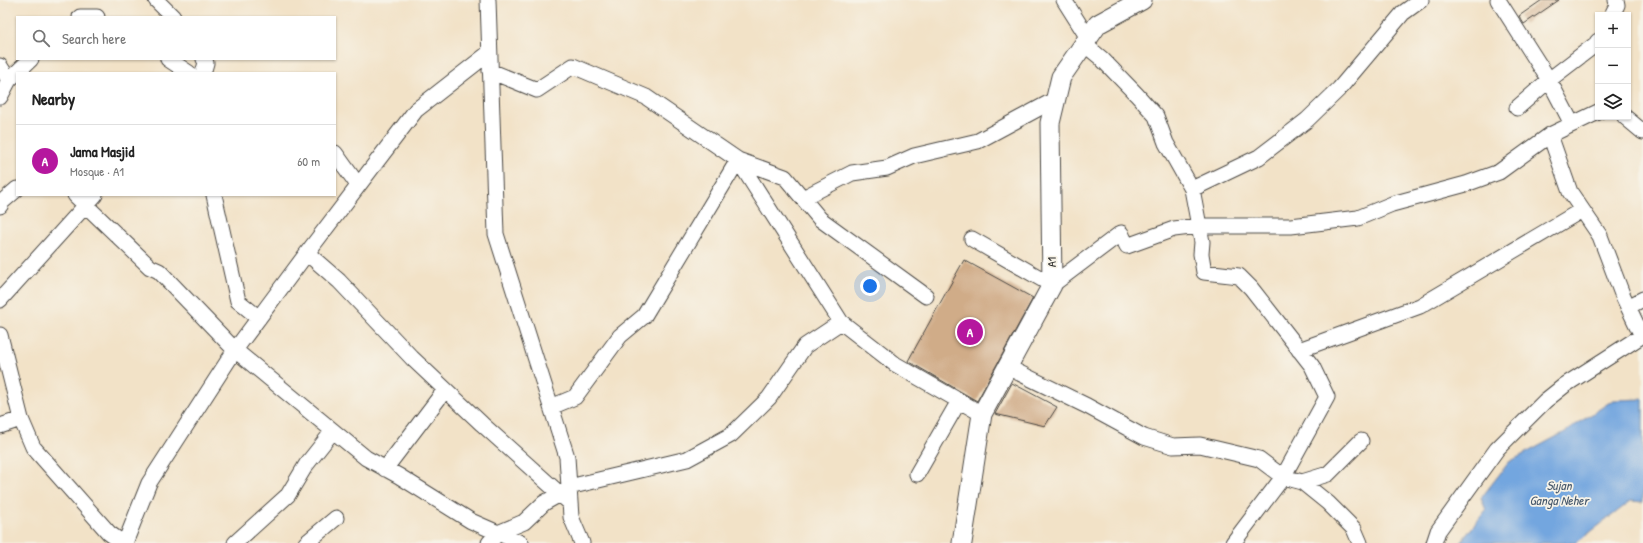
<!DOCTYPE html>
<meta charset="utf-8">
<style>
:root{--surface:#fff;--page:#f6f6f6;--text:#222;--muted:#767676;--line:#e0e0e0;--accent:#b5179e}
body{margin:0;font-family:"Patrick Hand",sans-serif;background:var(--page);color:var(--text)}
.controls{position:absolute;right:12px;top:12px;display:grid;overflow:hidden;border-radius:0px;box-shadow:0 1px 3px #0004}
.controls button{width:36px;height:36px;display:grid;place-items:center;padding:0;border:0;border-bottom:1px solid var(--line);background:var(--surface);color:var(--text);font:20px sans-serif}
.you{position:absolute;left:870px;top:286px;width:14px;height:14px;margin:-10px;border:3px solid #fff;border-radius:50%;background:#1a73e8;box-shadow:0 0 0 6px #1a73e833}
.badge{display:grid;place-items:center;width:26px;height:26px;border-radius:50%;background:var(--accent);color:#fff;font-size:13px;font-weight:700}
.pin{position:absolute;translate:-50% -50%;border:2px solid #fff;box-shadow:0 1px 4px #0006}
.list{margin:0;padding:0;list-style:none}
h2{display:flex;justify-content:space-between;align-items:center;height:52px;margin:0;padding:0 16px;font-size:17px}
h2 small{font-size:13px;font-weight:400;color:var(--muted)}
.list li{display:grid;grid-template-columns:26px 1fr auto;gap:12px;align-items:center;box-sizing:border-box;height:72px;padding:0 16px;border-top:1px solid var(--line)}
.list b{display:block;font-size:15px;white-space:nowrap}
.list p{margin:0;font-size:13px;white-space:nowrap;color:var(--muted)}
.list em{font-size:13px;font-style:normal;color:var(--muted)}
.icon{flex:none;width:22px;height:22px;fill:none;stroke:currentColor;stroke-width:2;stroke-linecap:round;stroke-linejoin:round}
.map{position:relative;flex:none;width:1643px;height:543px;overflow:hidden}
.search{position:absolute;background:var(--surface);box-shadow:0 1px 3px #0004;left:16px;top:16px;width:320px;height:44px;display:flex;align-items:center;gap:10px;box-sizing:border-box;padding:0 14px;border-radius:0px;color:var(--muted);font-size:15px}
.panel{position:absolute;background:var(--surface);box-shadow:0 1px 3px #0004;left:16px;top:72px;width:320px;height:124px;border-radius:0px}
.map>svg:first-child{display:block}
</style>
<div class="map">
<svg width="1643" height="543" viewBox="0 0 1643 543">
<rect width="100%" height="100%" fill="#f7f3e8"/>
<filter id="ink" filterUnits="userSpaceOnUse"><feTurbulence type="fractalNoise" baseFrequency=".025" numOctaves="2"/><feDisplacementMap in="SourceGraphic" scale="8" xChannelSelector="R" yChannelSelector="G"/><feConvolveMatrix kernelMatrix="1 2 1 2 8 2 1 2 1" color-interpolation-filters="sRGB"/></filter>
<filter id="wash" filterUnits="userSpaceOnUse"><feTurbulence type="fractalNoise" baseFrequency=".012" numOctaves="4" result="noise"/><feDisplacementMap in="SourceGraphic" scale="16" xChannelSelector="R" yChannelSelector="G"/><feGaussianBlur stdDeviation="0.9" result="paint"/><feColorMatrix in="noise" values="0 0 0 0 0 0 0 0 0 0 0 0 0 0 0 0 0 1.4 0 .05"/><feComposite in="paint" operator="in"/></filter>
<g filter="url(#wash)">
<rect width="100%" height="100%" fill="#f2e2c7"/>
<path fill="#73a6df" stroke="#4f6885" d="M1643,399v103l-12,-1 -55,42h-116l26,-33 -5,-12 28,-36 56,-30 48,-32z"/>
<g id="blocks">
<path fill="#d0ac88" d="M1542,0h17l-35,24 -5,-8z
M964,260l69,38 -56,103 -69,-40z
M1012,383l45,24 -12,19 -50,-12z"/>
</g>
</g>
<g filter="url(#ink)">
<use href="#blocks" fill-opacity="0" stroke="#494642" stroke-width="1"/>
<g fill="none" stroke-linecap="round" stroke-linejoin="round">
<defs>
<path id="minor" d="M156,0l17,17
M488,0l8,234 71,223 4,60 11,26
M1064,0l24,38
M1498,0l51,80 23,44
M1612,15l5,-10 -1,-5
M80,17h17
M1084,44l17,14 36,37 19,21 10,27 26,46 10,53 -1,12 3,18 35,4 12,12 61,78 15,31 -44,80 -50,66
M168,59l21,14
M0,66l9,14
M490,71l47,19 36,-24 73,31 92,63 103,162 54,42 87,50
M203,73l3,-10 -2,-4
M0,97l9,-17 22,-21
M1517,108l32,-28 47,-36 2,-3
M1625,117l18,15
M1550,135l20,57 30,44 22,58 20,42
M335,153l23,32
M1192,189l67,-32 48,-37 32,-31 64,-76 18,-13
M75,195l75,72 9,4 76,79 131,108 33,18 72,45 50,22
M214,195l24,106 21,17
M803,198l49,-25 35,-5 27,-12 64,-15 78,-42
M0,206l2,-4 15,-13
M972,239l80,46 69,-52 6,13 47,-17 25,-3h92l67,-8 34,-14 74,-20 33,-12 51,-37 48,-23
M307,253l32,28 73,77 70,66 88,79
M0,300l95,-105
M1628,307l15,-8
M0,335l21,84 12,28 76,86 14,10
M1299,350l121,-44 162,-96
M1007,367l80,39 57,31 29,9 27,-1 59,14 24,18 19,5 26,21 26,26 6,14
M551,407l24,-10 45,-61 24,-20 94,-156 47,17 35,42 106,77
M0,426l21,-7
M385,469l60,-79
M917,474l42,-73
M1302,482l26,-8 33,-33
M569,487l118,-28 44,-24 38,-37 36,-52 36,-24
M125,543l24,-60 86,-133 72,-97 109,-143 73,-57
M235,543l53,-48 18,-30 27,-34
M306,543l30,-25
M489,543l9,-10 26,-11 20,-19 16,-9
M1434,543l4,-12 59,-82 48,-48 20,-16 78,-50"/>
<path id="major" d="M962,543l20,-129 70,-129 -2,-162 11,-46 37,-53 44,-24"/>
</defs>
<use href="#minor" stroke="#494642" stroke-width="17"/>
<use href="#major" stroke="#494642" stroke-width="21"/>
<use href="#minor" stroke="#fff" stroke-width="15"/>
<use href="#major" stroke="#fff" stroke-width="19"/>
</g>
</g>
<g text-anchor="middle" stroke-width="3.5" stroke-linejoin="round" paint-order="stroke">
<g font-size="12" fill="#2b2b2b" stroke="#f7f3e8">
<text transform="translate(1052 262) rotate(-91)" y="4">A1</text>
</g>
<g font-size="13" font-style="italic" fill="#44566a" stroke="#f7f3e8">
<text x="1559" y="490">Sujan<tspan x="1559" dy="15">Ganga Neher</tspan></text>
</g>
</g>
</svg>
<div class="controls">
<button>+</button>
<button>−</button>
<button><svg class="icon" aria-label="layers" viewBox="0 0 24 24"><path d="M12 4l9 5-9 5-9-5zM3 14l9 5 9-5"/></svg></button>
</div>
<div class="you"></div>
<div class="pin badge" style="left:970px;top:332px">A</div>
<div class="search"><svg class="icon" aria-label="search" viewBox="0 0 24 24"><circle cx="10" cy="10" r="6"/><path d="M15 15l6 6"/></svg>Search here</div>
<section class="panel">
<h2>Nearby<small></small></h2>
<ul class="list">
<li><span class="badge">A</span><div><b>Jama Masjid</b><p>Mosque · A1</p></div><em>60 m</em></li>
</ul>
</section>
</div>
